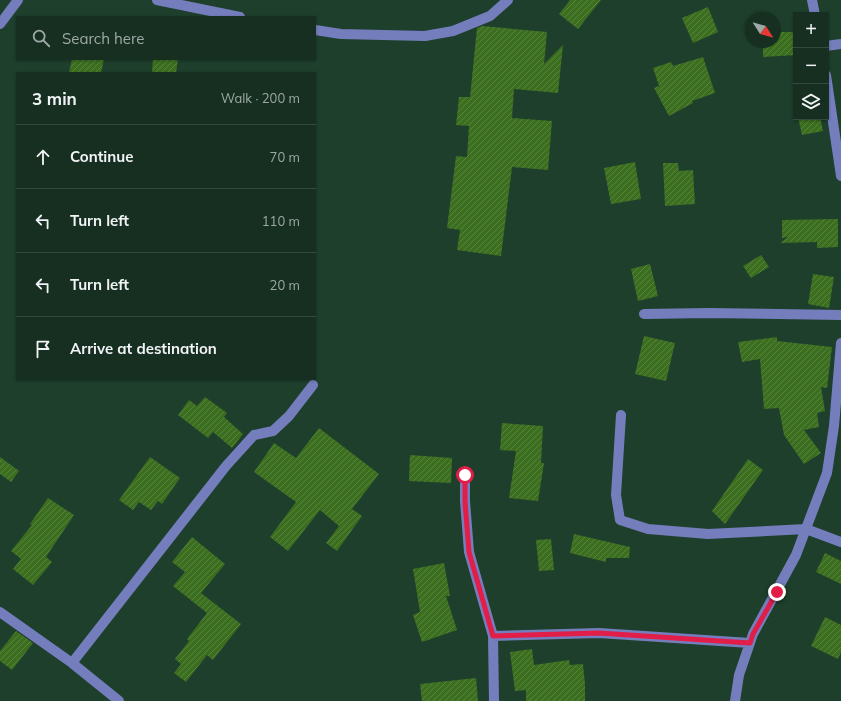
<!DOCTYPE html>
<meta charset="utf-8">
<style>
:root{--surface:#162f21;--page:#1f372a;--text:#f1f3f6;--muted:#9ea9a5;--line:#354a3f}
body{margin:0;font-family:Mulish,sans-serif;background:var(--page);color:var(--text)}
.controls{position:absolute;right:12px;top:12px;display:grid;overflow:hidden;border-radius:0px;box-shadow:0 1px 3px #0004}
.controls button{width:36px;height:36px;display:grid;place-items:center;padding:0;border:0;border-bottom:1px solid var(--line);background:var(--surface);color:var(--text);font:20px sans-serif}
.compass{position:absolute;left:745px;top:12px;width:36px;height:36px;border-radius:50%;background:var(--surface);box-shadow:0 1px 3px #0004;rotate:127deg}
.stop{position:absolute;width:12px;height:12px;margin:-9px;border:3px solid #e11d48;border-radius:50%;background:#fff}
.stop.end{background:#e11d48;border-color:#fff;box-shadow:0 1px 4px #0008}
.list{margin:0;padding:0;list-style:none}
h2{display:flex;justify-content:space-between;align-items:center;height:52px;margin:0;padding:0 16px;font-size:17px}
h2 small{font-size:13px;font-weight:400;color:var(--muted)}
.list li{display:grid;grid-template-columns:26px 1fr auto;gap:12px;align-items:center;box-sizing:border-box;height:64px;padding:0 16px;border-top:1px solid var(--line)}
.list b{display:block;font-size:15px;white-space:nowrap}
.list em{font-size:13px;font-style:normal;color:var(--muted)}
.icon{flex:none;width:22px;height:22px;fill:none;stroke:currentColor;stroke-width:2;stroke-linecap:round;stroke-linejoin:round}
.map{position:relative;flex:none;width:841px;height:701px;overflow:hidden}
.search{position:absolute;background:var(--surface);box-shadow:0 1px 3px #0004;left:16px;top:16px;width:300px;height:44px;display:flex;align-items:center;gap:10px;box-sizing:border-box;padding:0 14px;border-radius:0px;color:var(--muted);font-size:15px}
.panel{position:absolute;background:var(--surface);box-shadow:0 1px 3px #0004;left:16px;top:72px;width:300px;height:308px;border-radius:0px}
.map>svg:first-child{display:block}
</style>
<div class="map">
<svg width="841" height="701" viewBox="0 0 841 701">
<defs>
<pattern id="building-hatch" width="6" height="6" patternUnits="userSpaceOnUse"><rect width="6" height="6" fill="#3b6e1f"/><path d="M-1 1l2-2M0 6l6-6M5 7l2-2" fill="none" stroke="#57833f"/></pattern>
</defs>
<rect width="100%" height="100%" fill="#1e3f2c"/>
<path fill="url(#building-hatch)" d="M570,0h31l-23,29 -19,-15z
M708,7l10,25 -25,11 -11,-25z
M482,26l65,6 -3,32 19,-19 -5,48 -44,-4 -2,29 40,3 -4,49 -36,-3 -11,89 -44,-6 3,-20 -13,-2 9,-72 11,1 2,-31 -13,-1 3,-28h11l7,-69z
M777,32h19v23l-33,2v-15h14z
M703,57l12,36 -23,8 1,2 -24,13 -15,-28 5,-2 -6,-18 18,-6 2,4z
M72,59h32l-3,14h-32z
M153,59h25l-2,14h-24z
M798,117h22l3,14 -21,4z
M635,162l6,37 -30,5 -7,-36z
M663,163h15l1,8 14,-1 2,34 -30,2z
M838,219v28l-21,1v-6l-37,1 8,-6 -6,1v-18z
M761,255l8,12 -18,11 -8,-12z
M650,264l8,32 -20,5 -7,-32z
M813,274l21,3 -5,31 -21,-4z
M644,336l31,7 -9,38 -31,-7z
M777,337v4l55,6 -5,41 -6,-1 4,24 -8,2 2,14 -15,3 17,23 -17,11 -20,-29 -5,-27 -15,1 -4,-50 -18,3 -4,-20z
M205,397l22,16 -3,4 19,17 -11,14 -19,-16 -5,6 -30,-23 11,-15 8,6z
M502,423l41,3 -2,37h3l-6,38 -29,-3 7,-47 -16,-1z
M319,428l60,46 -27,35 10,7 -25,35 -11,-8 13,-17 -19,-16 -32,41 -18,-14 26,-35 -42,-30 20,-29 22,15z
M410,455l42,3 -1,25 -42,-2z
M0,457l19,14 -8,11 -11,-8z
M150,457l30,21 -18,26 -4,-3 -7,9 -12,-8 -6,8 -14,-10z
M748,459l15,11 -38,54 -13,-13z
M48,498l26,17 -28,42 6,5 -19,23 -20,-16 8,-10 -10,-8 21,-26 -2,-1z
M574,534l56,13 -1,11h-23v4l-36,-9z
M192,537l33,27 -24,29 40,31 -28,36 -6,-5 -21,27 -12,-9 7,-9 -6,-5 14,-18 -2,-2 20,-26 -34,-27 12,-14 -13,-10z
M551,539l3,31 -15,1 -3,-31z
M825,553l16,8v23l-25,-12z
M444,563l6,33h-4l11,34 -35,12 -9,-27 7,-3 -7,-43z
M825,617l16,8v27l-3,7 -27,-13z
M16,631l17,12 -21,27 -12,-9v-10z
M532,649l2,16 35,-5 1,5 13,-1 2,20v17h-59v-11l-11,1 -5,-39z
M476,678l2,23h-56l-2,-17z"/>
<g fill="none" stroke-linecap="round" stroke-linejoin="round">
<path stroke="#757ebd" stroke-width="10" d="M157,0l83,17
M812,0l3,15
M0,24l18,-24
M315,30l26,4 84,2 28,-5 37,-15 18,-16
M826,46l15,-2
M826,75l15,101
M644,314l65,-1 132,2
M621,415l-5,80 4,25 28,9 60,5 98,-5 35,13
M465,475v26l4,51 24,84 1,65
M0,612l72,51 47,38
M493,636l106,-3 151,10
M72,663l154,-197 28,-31 19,-4 16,-15 24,-31
M735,701l4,-26 14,-41 43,-79 31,-82 7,-47 7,-83"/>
</g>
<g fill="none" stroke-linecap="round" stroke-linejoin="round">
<path stroke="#e11d48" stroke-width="5" d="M465,475v27l4,50 24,84 106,-3 151,10 3,-9 24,-42"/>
</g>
</svg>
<div class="controls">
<button>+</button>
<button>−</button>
<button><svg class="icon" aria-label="layers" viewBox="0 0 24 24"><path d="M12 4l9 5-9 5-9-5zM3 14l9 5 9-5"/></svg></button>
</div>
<svg class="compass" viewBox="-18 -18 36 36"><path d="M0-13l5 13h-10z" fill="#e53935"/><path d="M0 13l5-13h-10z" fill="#9ea9a5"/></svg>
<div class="stop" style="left:465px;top:475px"></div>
<div class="stop end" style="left:777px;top:592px"></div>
<div class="search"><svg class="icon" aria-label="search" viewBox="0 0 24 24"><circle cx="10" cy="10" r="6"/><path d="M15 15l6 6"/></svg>Search here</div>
<section class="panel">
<h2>3 min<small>Walk · 200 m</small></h2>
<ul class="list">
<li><svg class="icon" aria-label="ahead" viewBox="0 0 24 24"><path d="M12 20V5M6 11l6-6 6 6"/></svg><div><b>Continue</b></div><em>70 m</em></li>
<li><svg class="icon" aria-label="left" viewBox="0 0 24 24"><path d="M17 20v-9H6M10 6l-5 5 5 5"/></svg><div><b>Turn left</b></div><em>110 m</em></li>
<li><svg class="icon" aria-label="left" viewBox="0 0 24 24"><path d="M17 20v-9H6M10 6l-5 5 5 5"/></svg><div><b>Turn left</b></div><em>20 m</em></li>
<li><svg class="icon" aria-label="arrive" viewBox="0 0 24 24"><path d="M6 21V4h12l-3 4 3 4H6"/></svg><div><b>Arrive at destination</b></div></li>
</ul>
</section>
</div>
